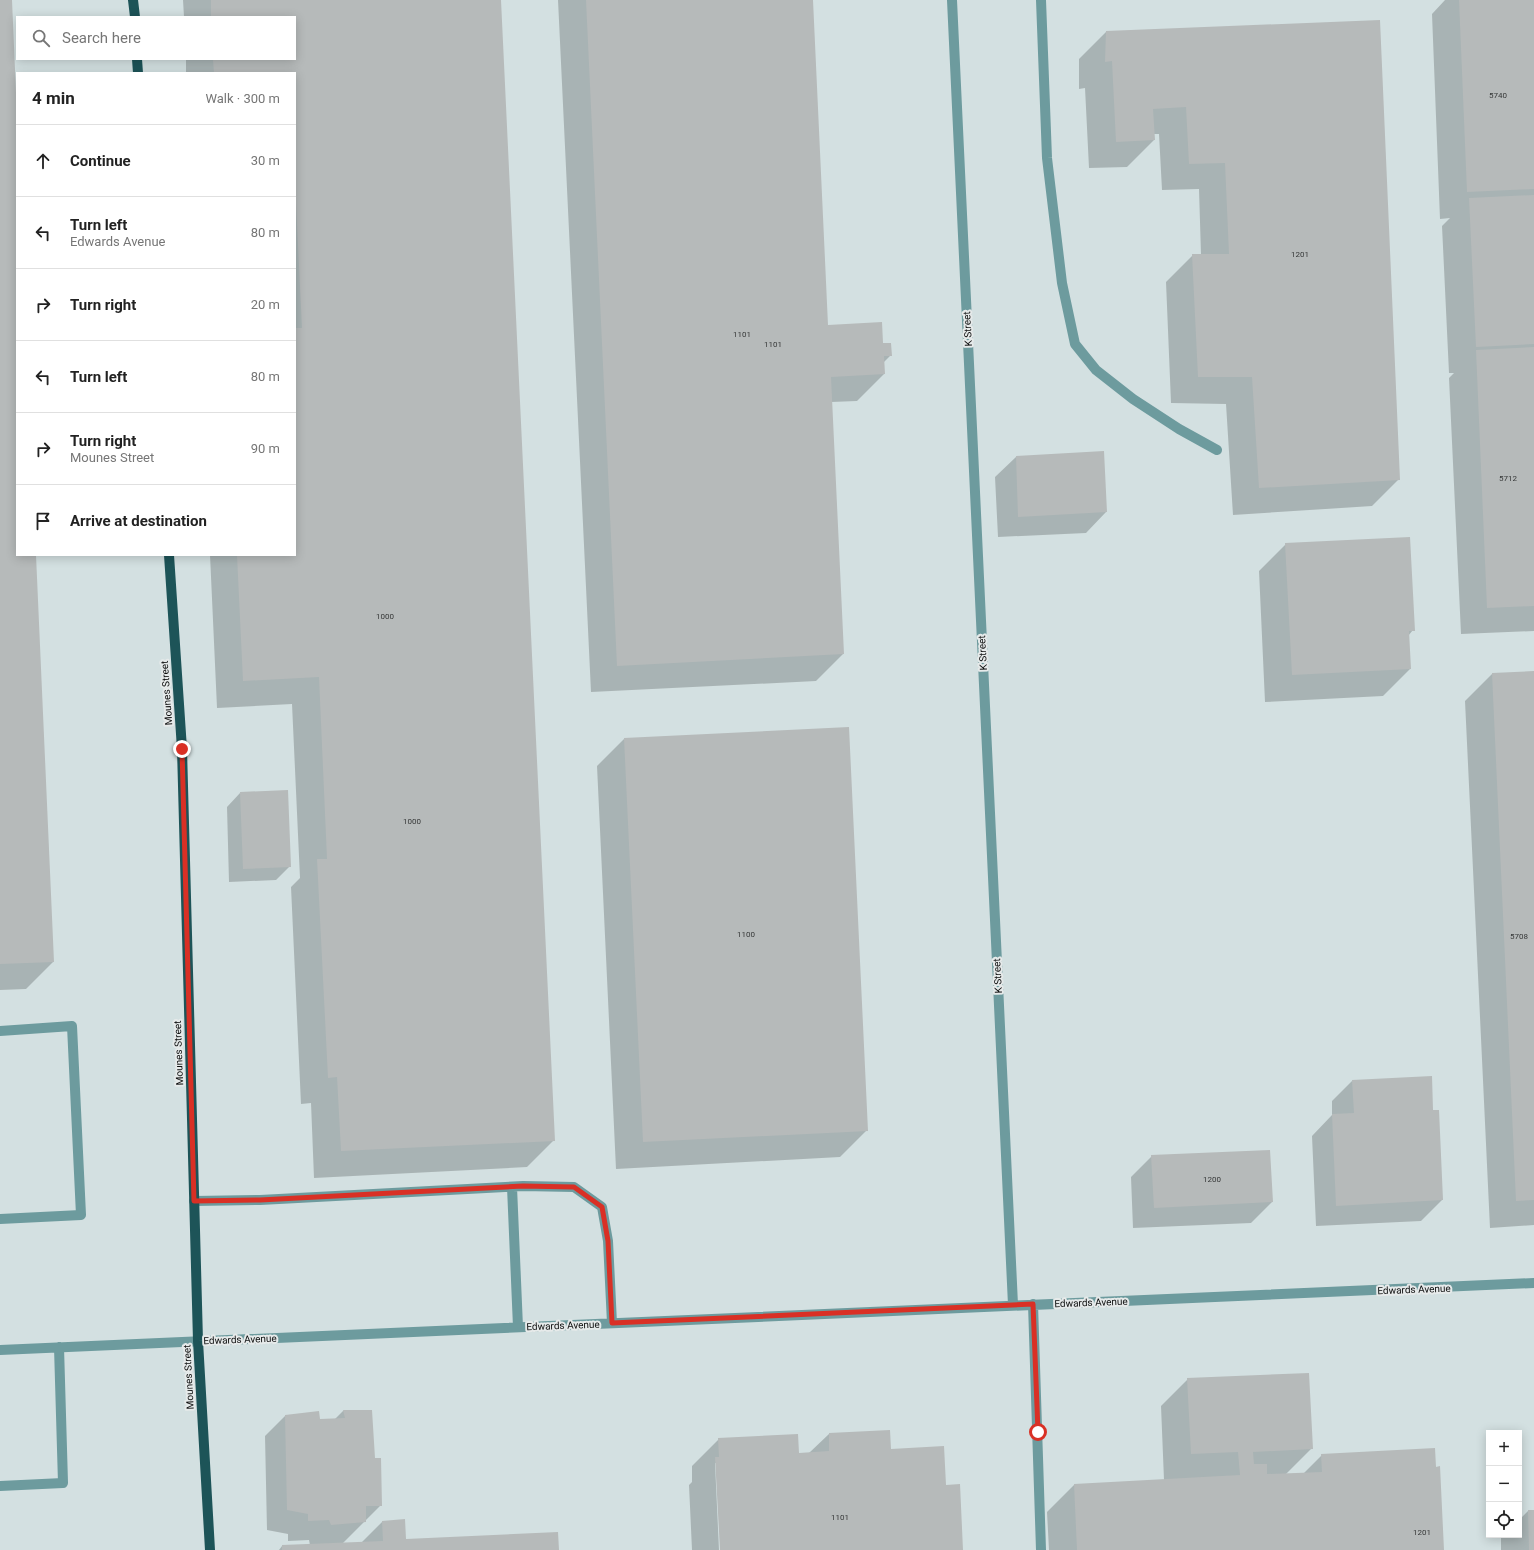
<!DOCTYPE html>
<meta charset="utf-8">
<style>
:root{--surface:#fff;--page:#f6f6f6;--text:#222;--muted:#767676;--line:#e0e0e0}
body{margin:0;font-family:Roboto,sans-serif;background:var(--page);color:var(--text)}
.controls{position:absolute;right:12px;bottom:12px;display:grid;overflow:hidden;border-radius:0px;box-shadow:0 2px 10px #0003}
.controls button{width:36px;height:36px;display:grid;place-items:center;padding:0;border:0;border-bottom:1px solid var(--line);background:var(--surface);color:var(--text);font:20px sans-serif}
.stop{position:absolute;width:12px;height:12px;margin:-9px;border:3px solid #d93025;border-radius:50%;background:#fff}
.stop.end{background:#d93025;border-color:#fff;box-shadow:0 1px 4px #0008}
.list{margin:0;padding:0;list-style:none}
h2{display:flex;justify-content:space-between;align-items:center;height:52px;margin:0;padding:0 16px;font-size:17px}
h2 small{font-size:13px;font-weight:400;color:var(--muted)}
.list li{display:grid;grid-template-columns:26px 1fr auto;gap:12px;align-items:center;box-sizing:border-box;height:72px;padding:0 16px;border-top:1px solid var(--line)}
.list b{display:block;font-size:15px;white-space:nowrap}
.list p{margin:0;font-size:13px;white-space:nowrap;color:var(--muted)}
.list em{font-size:13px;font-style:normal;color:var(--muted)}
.icon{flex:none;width:22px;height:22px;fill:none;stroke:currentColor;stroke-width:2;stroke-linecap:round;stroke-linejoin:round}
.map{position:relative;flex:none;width:1534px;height:1550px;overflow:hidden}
.search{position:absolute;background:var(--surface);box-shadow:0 2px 10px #0003;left:16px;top:16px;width:280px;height:44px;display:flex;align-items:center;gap:10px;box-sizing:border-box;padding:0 14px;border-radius:0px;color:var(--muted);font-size:15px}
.panel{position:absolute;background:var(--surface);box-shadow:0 2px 10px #0003;left:16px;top:72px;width:280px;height:484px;border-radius:0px}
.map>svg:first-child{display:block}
</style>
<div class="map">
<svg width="1534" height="1550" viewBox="0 0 1534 1550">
<rect width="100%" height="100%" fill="#e6eaea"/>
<path fill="#d3e0e1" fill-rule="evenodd" d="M0,0h1534v1550h-1534zM17,17h278v42h-278zM17,73h278v482h-278zM1489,1433h30v102h-30z"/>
<path fill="#0003" d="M0,0h11l6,139v416h18l18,407 -27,27 -26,1z
M183,0h317l54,1140 -27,27 -213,11 -3,-75 -10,1 -10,-217 9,-9 -8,-174 -75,4 -7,-153h85v-482h-109v-14h109v-42h-111z
M558,0h254l15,326 55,18 9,11 -8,8 1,11 -27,27 -26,1 12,252 -27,27 -225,11z
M1445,0h89v631l-73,3 -12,-256 5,-5h-5l-7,-147 8,-8 -10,1 -8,-205z
M1379,21l20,458 -27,27 -139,9 -7,-111 -55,-1 -5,-121 27,-27h8l-2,-66 -37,1 -3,-56h-5v6l-27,27 -38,1 -4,-80 -6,1v-30l27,-27z
M1103,452l3,60 -20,21 -88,4 -3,-60 21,-20z
M1286,544l127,86 -5,6 2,33 -27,27 -118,6 -6,-131z
M1534,672v553l-44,3 -25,-527 27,-27z
M624,739l243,391 -27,27 -224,12 -19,-403z
M240,793l50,73 -14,14 -47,2 -2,-75z
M1352,1081l80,30 10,89 -21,21 -105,5 -4,-90 20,-21v-14z
M1152,1156l120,46 -21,21 -118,5 -2,-51z
M1188,1379l124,69 -26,26h17l19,-19 121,95h-394l-2,-38 27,-27 90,-5 -3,-74z
M343,1411h28l3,48 7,46 -38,38h18l22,-22 22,19 153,10h-279l3,-4 28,-1 -1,-5 -21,1v-7l-21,-4 -2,-94 20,-20 34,4 16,-1z
M890,1431v19l55,36 17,64h-241l-4,-87h-2l4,87h-27l-3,-65 3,-3v-16l27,-27 79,15 11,-1 20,-19z
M1528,1511h6v39h-33v-12l3,-3h15v-15z"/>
<path fill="#b6baba" d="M0,0h12l5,116v439h19l18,407 -54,2z
M211,0h290l54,1141 -214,10 -4,-74 -9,1 -11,-219h10l-8,-182 -76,4 -6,-126h58v-227h7l-7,-145v-110h-81l-1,-14h82v-42h-84z
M586,0h227l15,325 54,-3 1,21h8l1,13h-8l1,18 -54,3 13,277 -227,12z
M1459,0h75v189l-67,3z
M1380,20l20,460 -141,8 -7,-111h-54l-6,-123h37l-4,-91 -36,1 -3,-57 -33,2 2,31 -39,2 -4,-81 -7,1 1,-31z
M1534,195v149l-58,3 -7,-149z
M1534,347v259l-47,2 -11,-258z
M1104,451l3,61 -89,5 -2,-61z
M1410,537l5,94h-6l2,38 -119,6 -7,-132z
M1534,671v529l-18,1 -24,-528z
M849,727l19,404 -225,11 -19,-404z
M288,790l3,77 -48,2 -3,-77z
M1432,1076l1,34h6l4,90 -107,6 -4,-92 22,-1 -2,-33z
M1270,1150l3,52 -119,6 -3,-53z
M1309,1373l4,76 -60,3 1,12h13v10l55,-2 -1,-18 114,-6 1,19 4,-1 4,84h-367l-3,-66 166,-9 -2,-23 -47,2 -4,-76z
M343,1410h29l3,48h6l1,48h-16v16l-35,3 -2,-5 -21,1v-7l-21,-4 -2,-95 34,-4 1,8 25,-1z
M890,1430l1,19 53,-3 2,39 14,-1 3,66h-243l-5,-93h4l-1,-19 80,-4 1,19 30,-2v-18z
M1528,1510h6v40h-5z
M405,1519l1,20 152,-7 1,18h-277v-5l101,-4 -1,-20z"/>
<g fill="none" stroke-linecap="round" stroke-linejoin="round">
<path stroke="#6d9b9e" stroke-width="10" d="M952,0l61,1305
M1041,0l6,158 15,125 13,61 21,26 37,29 46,30 38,21
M0,1031l72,-5 9,189 -81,4
M512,1187l6,140
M194,1201l66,-1 263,-14 51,1 28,20 6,34 4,82
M1033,1304l8,246
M0,1350l1534,-67
M0,1486l63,-3 -4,-136"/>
<path stroke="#1d5458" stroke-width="10" d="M133,0l2,17
M137,59l1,14
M169,555l13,194 16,592 12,209"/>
</g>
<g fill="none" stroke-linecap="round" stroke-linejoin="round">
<path stroke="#d93025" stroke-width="5" d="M182,749l12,452 66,-1 263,-14 51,1 28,20 6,34 4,82 421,-19 5,128"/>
</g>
<g text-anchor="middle" stroke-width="4" stroke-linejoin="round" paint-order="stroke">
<g font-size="8" fill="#363838">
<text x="1498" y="98">5740</text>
<text x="1300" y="257">1201</text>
<text x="742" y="337">1101</text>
<text x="773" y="347">1101</text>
<text x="1508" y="481">5712</text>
<text x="385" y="619">1000</text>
<text x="412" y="824">1000</text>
<text x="746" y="937">1100</text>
<text x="1519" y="939">5708</text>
<text x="1212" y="1182">1200</text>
<text x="840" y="1520">1101</text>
<text x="1422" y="1535">1201</text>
</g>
<g font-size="10" fill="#0c0d0d" stroke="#e6eaea">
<text transform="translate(967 329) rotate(-93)" y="4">K Street</text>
<text transform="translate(982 653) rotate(-93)" y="4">K Street</text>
<text transform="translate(166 693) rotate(-94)" y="4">Mounes Street</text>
<text transform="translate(997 976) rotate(-93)" y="4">K Street</text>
<text transform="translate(178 1053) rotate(-92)" y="4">Mounes Street</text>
<text transform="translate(1414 1289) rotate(-2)" y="4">Edwards Avenue</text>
<text transform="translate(1091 1302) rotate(-2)" y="4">Edwards Avenue</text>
<text transform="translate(563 1325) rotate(-2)" y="4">Edwards Avenue</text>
<text transform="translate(240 1339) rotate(-2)" y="4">Edwards Avenue</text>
<text transform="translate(188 1377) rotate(-93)" y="4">Mounes Street</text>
</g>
</g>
</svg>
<div class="controls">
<button>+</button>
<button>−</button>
<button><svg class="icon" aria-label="locate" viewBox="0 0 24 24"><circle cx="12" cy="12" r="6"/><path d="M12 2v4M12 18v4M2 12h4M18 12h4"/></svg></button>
</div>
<div class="stop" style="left:1038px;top:1432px"></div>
<div class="stop end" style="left:182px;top:749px"></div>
<div class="search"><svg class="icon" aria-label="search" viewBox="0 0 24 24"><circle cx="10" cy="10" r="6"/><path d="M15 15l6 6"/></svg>Search here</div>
<section class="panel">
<h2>4 min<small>Walk · 300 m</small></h2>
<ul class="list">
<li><svg class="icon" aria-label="ahead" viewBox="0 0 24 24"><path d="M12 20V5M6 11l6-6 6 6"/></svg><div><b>Continue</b></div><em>30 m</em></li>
<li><svg class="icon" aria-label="left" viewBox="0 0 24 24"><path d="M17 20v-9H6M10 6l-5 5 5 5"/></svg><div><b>Turn left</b><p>Edwards Avenue</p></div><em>80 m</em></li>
<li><svg class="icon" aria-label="right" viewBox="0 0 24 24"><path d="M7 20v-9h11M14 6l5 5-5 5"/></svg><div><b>Turn right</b></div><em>20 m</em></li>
<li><svg class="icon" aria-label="left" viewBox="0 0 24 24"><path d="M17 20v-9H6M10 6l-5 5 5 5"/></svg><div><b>Turn left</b></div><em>80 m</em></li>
<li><svg class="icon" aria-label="right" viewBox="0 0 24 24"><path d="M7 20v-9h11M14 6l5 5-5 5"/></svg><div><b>Turn right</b><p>Mounes Street</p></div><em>90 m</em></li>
<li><svg class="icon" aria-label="arrive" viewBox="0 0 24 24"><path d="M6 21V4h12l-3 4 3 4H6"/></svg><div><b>Arrive at destination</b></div></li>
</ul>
</section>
</div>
